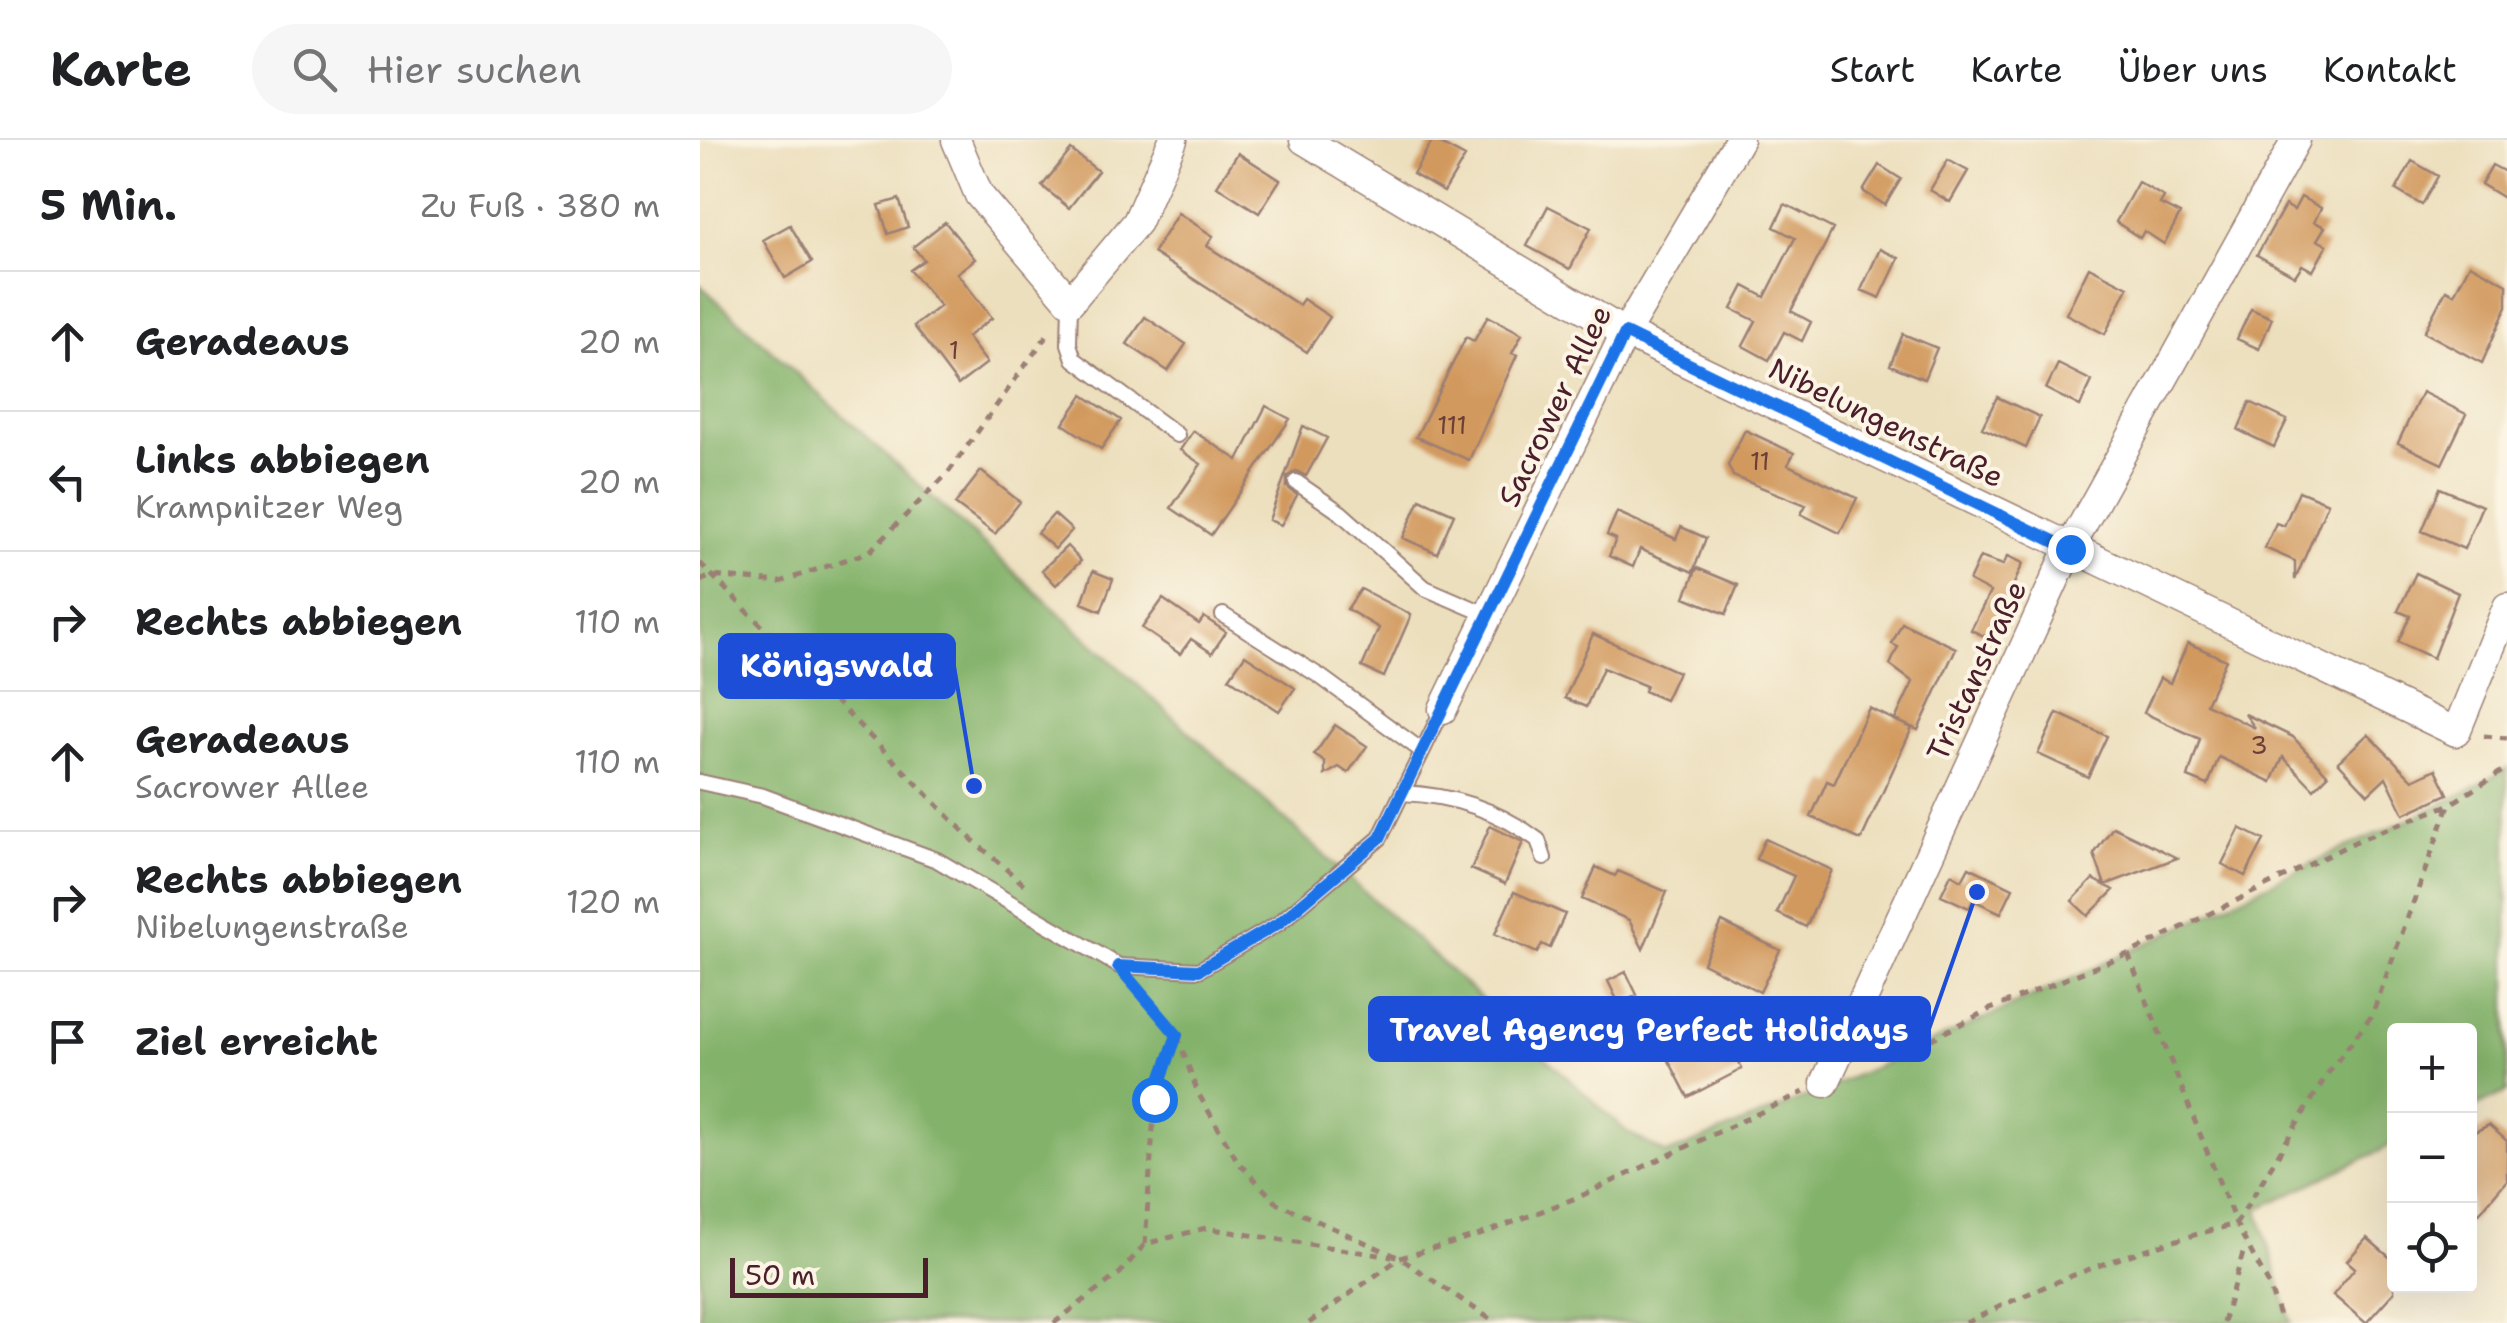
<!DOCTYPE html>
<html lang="de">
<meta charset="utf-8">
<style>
:root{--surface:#fff;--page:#f6f6f6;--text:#202124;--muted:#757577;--line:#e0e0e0}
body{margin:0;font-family:"Shantell Sans",sans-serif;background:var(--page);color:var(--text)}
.controls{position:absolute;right:30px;bottom:30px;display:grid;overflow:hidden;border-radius:10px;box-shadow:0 10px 40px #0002}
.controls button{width:90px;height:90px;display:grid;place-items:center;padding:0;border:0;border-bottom:2px solid var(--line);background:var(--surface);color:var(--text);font:50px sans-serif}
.scale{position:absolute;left:30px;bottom:25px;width:198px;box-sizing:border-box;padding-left:10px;border:5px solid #4a1f2b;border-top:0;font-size:28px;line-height:35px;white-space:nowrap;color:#4a1f2b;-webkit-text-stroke:8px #fcf5e5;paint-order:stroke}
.stop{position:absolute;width:30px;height:30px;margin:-22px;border:8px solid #1a73e8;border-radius:50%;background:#fff}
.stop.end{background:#1a73e8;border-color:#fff;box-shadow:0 2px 10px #0008}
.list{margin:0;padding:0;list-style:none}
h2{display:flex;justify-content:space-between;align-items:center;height:130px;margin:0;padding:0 40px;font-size:42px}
h2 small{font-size:32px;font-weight:400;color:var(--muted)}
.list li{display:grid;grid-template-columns:65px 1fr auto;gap:30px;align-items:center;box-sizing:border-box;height:140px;padding:0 40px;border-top:2px solid var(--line)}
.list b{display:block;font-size:38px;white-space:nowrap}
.list p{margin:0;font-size:32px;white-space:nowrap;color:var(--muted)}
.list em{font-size:32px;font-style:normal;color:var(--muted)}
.icon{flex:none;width:55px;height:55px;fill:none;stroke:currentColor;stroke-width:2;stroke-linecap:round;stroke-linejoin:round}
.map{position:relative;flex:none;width:1807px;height:1183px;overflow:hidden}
header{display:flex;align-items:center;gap:60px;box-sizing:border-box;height:140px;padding:0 50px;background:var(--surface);border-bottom:2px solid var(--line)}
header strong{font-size:48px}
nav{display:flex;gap:55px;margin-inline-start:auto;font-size:35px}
.search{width:700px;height:90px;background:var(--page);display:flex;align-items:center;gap:25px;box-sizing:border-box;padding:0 35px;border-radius:55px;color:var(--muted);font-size:38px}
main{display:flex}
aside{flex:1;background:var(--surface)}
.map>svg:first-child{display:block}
</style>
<header>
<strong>Karte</strong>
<div class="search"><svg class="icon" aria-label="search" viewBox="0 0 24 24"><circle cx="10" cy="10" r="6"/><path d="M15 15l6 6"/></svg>Hier suchen</div>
<nav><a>Start</a><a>Karte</a><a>Über uns</a><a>Kontakt</a></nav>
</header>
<main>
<aside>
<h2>5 Min.<small>Zu Fuß · 380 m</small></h2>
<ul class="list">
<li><svg class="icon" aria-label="ahead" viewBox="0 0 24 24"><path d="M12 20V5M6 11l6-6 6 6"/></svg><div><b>Geradeaus</b></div><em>20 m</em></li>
<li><svg class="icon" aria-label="left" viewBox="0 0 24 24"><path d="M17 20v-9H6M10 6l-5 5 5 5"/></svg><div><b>Links abbiegen</b><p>Krampnitzer Weg</p></div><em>20 m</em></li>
<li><svg class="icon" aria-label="right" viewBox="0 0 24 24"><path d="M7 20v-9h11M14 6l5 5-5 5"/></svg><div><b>Rechts abbiegen</b></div><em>110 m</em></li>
<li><svg class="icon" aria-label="ahead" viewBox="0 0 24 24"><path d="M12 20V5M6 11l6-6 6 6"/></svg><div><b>Geradeaus</b><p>Sacrower Allee</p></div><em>110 m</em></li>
<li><svg class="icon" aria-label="right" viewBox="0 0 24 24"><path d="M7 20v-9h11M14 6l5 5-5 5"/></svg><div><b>Rechts abbiegen</b><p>Nibelungenstraße</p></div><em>120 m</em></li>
<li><svg class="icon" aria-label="arrive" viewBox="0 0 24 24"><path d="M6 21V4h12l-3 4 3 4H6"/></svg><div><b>Ziel erreicht</b></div></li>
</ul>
</aside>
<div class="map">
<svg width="1807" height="1183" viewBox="0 0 1807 1183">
<rect width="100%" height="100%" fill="#fcf5e5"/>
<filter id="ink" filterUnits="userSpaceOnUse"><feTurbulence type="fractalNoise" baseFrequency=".01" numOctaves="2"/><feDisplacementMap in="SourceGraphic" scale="20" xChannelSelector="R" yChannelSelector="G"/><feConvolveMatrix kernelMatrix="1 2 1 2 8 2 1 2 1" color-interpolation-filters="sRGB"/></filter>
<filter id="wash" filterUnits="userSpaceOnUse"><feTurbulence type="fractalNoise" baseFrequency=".0048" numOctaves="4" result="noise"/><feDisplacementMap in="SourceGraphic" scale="40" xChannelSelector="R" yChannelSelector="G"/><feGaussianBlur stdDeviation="2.25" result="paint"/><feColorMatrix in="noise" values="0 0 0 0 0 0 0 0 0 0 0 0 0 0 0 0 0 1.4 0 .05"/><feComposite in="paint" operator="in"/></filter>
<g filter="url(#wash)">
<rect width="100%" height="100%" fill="#ecdfbd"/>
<path fill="#83b26b" stroke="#66684b" stroke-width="2.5" d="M0,145l927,847 40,22c211,-84 418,-179 622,-280 74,-37 148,-62 218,-106v324l-37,17v-78h-76v113l-136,65 33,114h-1591z"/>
<g id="blocks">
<path fill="#d1995d" d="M733,0l32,17 -21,35 -31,-18z
M371,10l27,21 -29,37 -27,-22z
M538,13l42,27 -21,33 -42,-27z
M1248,20l20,11 -18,31 -20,-12z
M1712,21l26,15 -16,29 -26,-15z
M1179,25l22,14 -16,26 -22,-14z
M1792,25l15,8v27l-26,-16z
M1438,42l26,15 -4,7 20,10 -16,30 -20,-13 -4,7 -24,-16z
M1601,57l20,11 -7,14 11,5 -8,13 10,5 -14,26 -11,-6 -7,11 -38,-21 28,-50 9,5z
M199,59l9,28 -20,7 -9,-29z
M1085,64l48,25 -42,82 20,11 -9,19 -18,-9 -15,28 -26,-14 13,-25 -24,-12 12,-23 21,11 30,-59 -21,-11z
M848,66l43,22 -21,41 -43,-23z
M478,73l35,23 -6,10 92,59 4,-6 27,18 -23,35 -154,-99z
M245,82l30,37 -18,14 35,45 -25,19 20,26 -29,22 -44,-59 26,-20 -30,-36 14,-10 -11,-13z
M90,85l22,37 -27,16 -22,-38z
M1180,109l19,9 -19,40 -19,-8z
M1770,124l37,20v22l-25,57 -58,-31 22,-42 8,4z
M1389,127l39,20 -23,47 -39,-20z
M1551,169l21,9 -13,31 -22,-10z
M788,176l34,18 -10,19 5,2 -48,105 -53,-23 50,-100 8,4z
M445,177l41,27 -18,27 -41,-27z
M1203,194l34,14 -13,31 -34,-14z
M1358,224l34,17 -12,25 -34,-17z
M1722,252l44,22 -24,50 -44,-21z
M383,255l38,25 -20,29 -38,-25z
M1297,257l43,20 -14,31 -44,-20z
M1550,262l37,18 -13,27 -36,-17z
M566,266l24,13 -79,116 -40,-27 30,-44 -21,-14 13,-19 45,29z
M603,286l24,12 -21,38 -10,-5 -9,6v10l10,8 -16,30 -12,-5z
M1045,290l49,23 -6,12 69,33 -17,35 -39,-19 5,-9 -73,-29 -5,-11z
M281,331l39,31 -25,32 -40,-30z
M1740,348l42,18 -18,43 -42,-18z
M1599,351l29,12 -33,77v-19l-30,-13 11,-25 8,3z
M720,359l34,15 -17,39 -34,-15z
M917,372l59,27 5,-12 25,11 -13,34 -53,-23 -7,18 -24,-11 7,-17 -9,-4z
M354,374l18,16 -17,19 -18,-16z
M367,406l14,15 -25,24 -14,-15z
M1308,416l15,7 -33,76 -19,-9 19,-38 -21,-11 11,-24 23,8z
M997,428l41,17 -12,29 -41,-17z
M393,431l20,8 -12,32 -19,-8z
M1716,433l42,20 -25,65 -35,-16 12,-26 -12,-5z
M661,449l50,26 -27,62 -22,-10 17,-39 -32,-19z
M463,459l36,25 5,-7 22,15 -14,21 -21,-14 -11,15 -38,-26z
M1202,483l54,25 -38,82 -23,-10 18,-38 -23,-17 8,-18 -6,-3z
M893,494l85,38 -13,28 -21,-9 2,-5 -43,-18 -17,39 -21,-9z
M1488,503l38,17 -20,44 49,24 -10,-14 48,23 35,38 -14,14 -31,-32 -11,25 -53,-25 -11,28 -20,-8 12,-38 -56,-26 16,-35 10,5z
M545,515l50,33 -16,23 -50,-33z
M1169,568l43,20 -51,112 -50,-23 16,-36 7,3z
M1357,573l50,23 -19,41 -50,-23z
M635,585l32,21 -19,27 -9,-6 -14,8v-13l-11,-7z
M1668,594l45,46 23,-11 12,25 -44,20 -18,-37 -18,17 -30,-32z
M790,686l33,16 -18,42 -34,-15z
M1413,687l34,16 30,15 -72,27 -11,-31z
M1540,688l24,12 -19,36 -23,-12z
M1065,699l67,31 -26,57 -29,-14 17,-37 -38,-17z
M896,727l19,9 3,-5 49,21 -24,57 -14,-29 -47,-21z
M1269,727l44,21 -12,25 -28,-13 -4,8 -28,-13 10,-21 11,6z
M1393,739l21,11 -26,26 -16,-15z
M814,752l51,22 -15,34 -8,-4 -5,9 -42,-19z
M1022,782l58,28 -20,42 -57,-29z
M926,832l11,23 -18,9 -11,-23z
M1014,867l28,62 -54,28 -35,-67 36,-18 3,5z
M1789,985l18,16v39l-37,44v-90z
M1667,1098l27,23v31l-28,31 -33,-28 22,-27 -8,-7z"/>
</g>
</g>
<g filter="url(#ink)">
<use href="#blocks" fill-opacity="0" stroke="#9b7f74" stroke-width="2.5"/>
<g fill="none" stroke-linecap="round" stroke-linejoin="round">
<defs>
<path id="lane" d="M370,162l-1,42 5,15 103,76
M596,342l45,31 84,75 63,27
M523,475l98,62 101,74
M0,642l63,14 174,64 182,106 80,4 80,-47 101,-85 63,-129
M702,653c49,2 96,17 136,47l6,18"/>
<path id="street" d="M256,0l23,55 91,107 67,-80 36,-82
M604,0l321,193 831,399 51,-125
M743,569l182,-376 114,-193
M1125,943l244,-534 227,-409"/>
</defs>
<use href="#lane" stroke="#9b7f74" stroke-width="18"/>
<use href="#street" stroke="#9b7f74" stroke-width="31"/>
<path stroke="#9b7f74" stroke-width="5" stroke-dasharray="8 8" stroke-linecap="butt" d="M0,423l267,272 61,53
M0,441l12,-5 68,6 89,-30 79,-79 102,-142
M1784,596l23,2
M1428,814l108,270 33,61 12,38
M436,847l41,48 21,58 40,69 39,41 123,55 96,65
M1168,909l50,-3 70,-36 140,-56 235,-116 86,-33 58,-37
M445,1104l10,-145 22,-62
M354,1183l66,-50 25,-29 61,-16 186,29
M609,1183l91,-65 77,-22 104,-40 223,-104
M1266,1183c85,-43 177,-76 270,-99l92,-151 44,-58 77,-210
M1523,1183l22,-77"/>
<use href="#lane" stroke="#fff" stroke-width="14"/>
<use href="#street" stroke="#fff" stroke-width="28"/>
</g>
</g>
<g fill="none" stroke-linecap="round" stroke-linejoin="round" filter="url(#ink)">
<path stroke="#1a73e8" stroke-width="12" d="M454,959l23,-64 -59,-69 81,4 80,-47 101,-85 245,-505 445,216"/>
</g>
<g text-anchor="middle" stroke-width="8" stroke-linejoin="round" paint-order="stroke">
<g font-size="25" fill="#6c3e38">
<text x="254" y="219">1</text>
<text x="752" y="294">111</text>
<text x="1060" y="330">11</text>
<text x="1559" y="614">3</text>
</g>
<g font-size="30" fill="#4a1f2b" stroke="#fcf5e5">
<text transform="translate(855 266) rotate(-64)" y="10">Sacrower Allee</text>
<text transform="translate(1186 283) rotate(26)" y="10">Nibelungenstraße</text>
<text transform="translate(1277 531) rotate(-65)" y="10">Tristanstraße</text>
</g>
</g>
<path fill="none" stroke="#1d4ed8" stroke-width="4" d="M274 646L254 526M1277 752L1229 889"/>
<g fill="#1d4ed8" stroke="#fcf5e5" stroke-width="4">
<circle cx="274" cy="646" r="10"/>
<circle cx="1277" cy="752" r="10"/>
</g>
<g fill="#1d4ed8" stroke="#1d4ed8" stroke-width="4">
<rect x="20" y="495" width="234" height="62" rx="10"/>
<rect x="670" y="858" width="559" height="62" rx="10"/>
</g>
<g font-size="32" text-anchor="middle" font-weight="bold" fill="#fff">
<text x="137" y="537">Königswald</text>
<text x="949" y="901">Travel Agency Perfect Holidays</text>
</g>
</svg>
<div class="controls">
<button>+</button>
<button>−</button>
<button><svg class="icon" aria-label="locate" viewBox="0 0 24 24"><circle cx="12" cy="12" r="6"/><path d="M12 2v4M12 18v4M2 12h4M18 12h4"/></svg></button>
</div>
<div class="scale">50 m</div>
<div class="stop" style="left:454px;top:959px"></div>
<div class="stop end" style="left:1370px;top:409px"></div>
</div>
</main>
